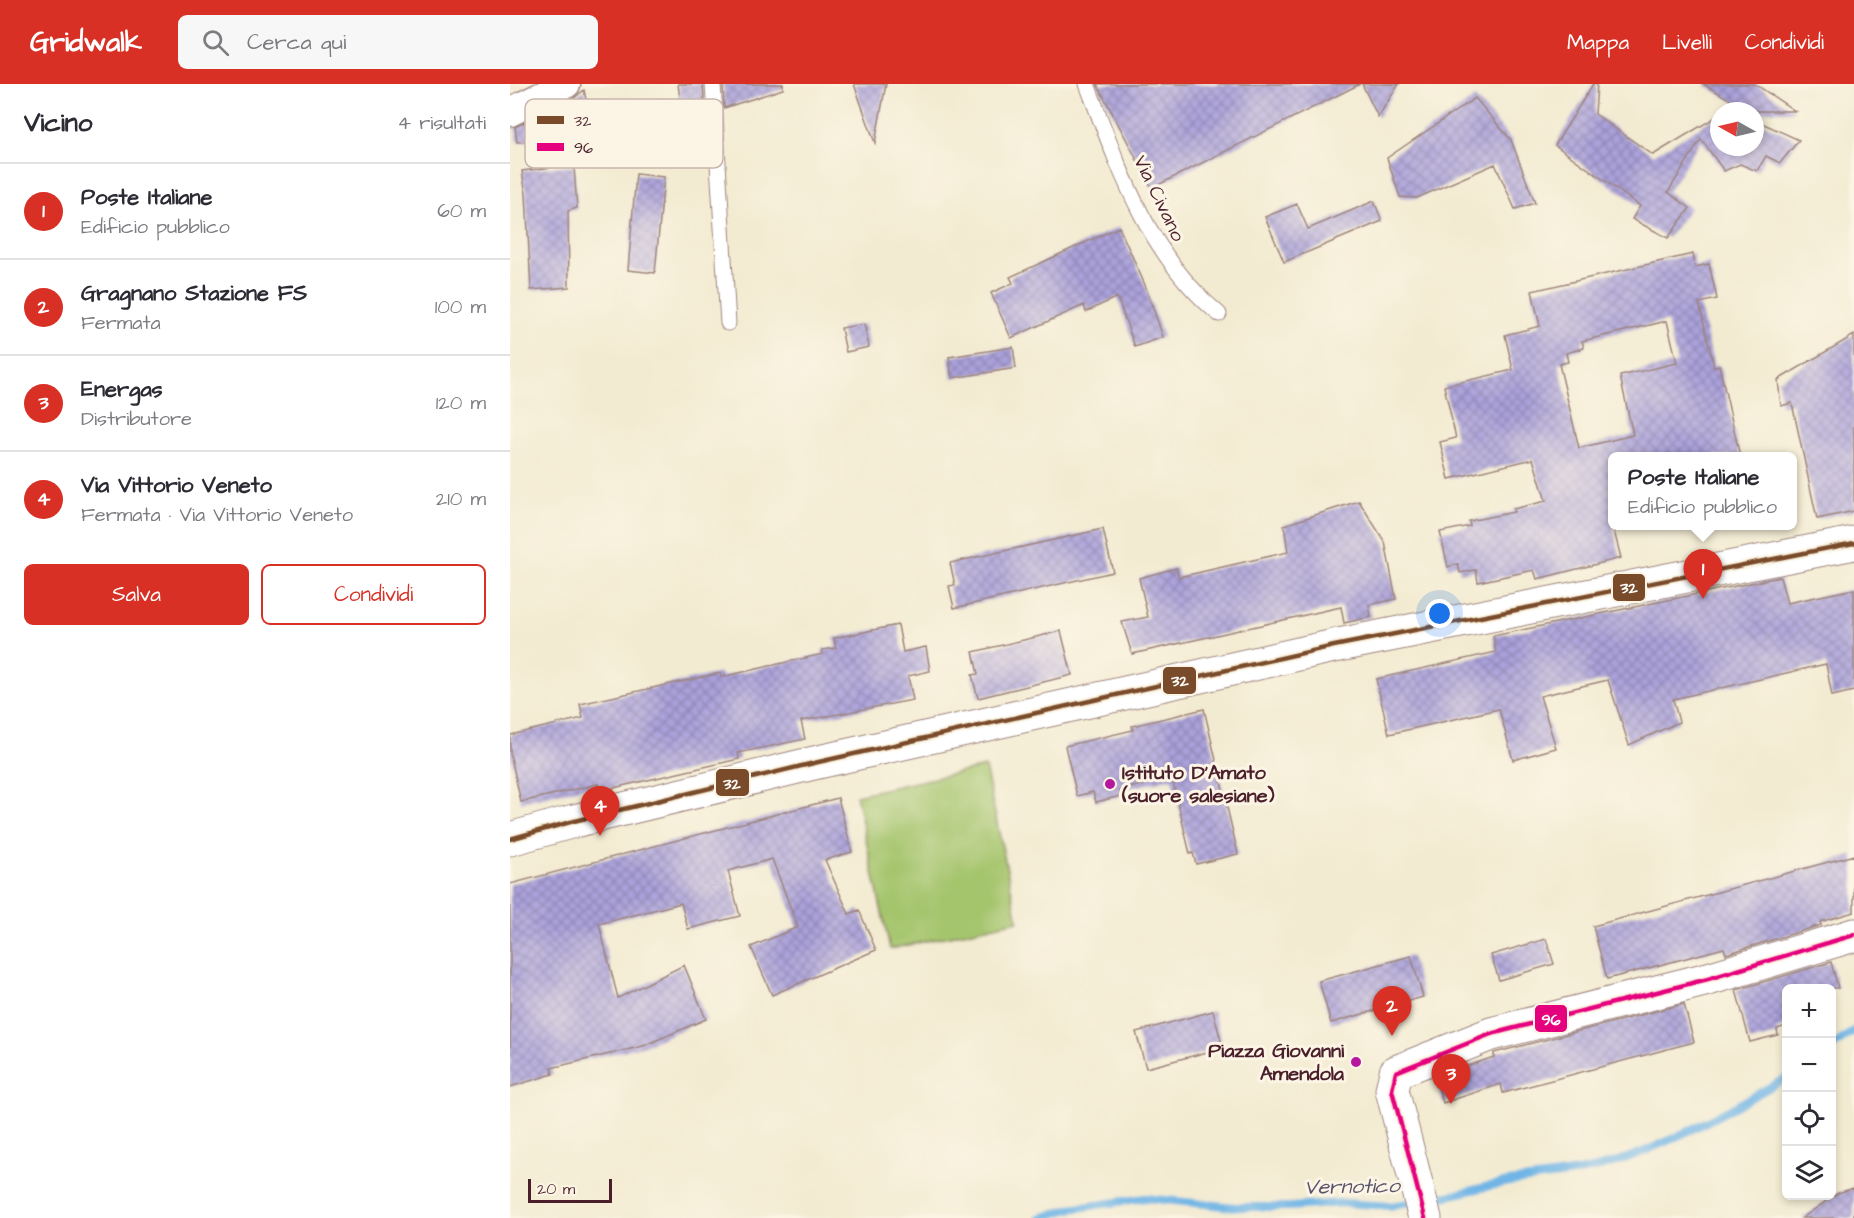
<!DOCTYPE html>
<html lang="it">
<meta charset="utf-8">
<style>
:root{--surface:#fff;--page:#f7f7f7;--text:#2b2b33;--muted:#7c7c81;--line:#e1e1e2;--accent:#d93025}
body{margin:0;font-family:"Architects Daughter",sans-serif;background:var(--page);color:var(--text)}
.controls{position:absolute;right:18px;bottom:18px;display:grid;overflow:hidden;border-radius:9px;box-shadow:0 3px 9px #0003}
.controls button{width:54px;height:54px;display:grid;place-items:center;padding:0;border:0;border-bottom:2px solid var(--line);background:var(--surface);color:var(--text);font:30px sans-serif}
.compass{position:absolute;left:1200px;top:18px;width:54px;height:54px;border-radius:50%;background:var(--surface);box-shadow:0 3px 9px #0003;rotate:278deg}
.scale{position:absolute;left:18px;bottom:15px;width:84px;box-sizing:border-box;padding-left:6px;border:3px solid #4a1f2b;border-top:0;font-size:16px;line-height:21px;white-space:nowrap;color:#4a1f2b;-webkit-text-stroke:4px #fcf5e5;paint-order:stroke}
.you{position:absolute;left:930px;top:530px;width:21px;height:21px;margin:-15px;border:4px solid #fff;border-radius:50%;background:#1a73e8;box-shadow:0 0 0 9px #1a73e833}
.badge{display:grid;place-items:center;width:39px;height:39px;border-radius:50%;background:var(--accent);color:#fff;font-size:20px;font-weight:700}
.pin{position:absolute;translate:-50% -50px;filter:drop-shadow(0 2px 3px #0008)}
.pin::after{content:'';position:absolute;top:32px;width:21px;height:18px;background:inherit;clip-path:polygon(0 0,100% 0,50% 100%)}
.popup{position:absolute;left:1098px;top:368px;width:189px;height:78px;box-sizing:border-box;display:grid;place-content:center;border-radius:9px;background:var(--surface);filter:drop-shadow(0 2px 4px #0005);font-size:20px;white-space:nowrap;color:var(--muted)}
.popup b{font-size:22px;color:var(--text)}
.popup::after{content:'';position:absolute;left:50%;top:100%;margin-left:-12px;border:12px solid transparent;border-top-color:var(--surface)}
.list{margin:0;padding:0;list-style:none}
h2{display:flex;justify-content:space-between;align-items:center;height:78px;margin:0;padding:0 24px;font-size:26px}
h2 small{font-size:20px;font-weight:400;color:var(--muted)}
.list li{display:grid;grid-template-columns:39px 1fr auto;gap:18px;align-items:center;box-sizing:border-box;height:96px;padding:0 24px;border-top:2px solid var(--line)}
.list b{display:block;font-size:22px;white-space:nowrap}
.list p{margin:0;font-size:20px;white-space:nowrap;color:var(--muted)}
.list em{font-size:20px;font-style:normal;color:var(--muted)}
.actions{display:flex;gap:12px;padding:18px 24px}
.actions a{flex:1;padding:14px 0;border:2px solid var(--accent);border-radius:9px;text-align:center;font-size:21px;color:var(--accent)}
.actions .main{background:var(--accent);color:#fff}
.icon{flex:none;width:33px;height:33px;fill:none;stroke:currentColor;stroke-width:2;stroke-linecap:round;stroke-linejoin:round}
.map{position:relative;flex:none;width:1344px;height:1134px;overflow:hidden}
header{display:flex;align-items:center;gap:36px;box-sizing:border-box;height:84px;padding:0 30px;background:var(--accent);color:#fff}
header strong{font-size:28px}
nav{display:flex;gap:33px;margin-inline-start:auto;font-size:21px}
.search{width:420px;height:54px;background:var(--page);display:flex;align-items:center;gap:15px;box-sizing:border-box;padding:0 21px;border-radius:9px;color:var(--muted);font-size:22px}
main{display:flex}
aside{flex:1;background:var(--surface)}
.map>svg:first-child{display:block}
</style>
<header>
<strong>Gridwalk</strong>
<div class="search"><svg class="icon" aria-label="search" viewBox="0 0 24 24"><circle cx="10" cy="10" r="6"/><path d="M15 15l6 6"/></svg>Cerca qui</div>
<nav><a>Mappa</a><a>Livelli</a><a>Condividi</a></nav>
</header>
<main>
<aside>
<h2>Vicino<small>4 risultati</small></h2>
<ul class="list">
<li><span class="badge">1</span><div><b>Poste Italiane</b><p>Edificio pubblico</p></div><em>60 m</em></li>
<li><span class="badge">2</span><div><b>Gragnano Stazione FS</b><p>Fermata</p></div><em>100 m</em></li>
<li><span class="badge">3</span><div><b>Energas</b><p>Distributore</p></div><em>120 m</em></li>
<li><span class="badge">4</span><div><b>Via Vittorio Veneto</b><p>Fermata · Via Vittorio Veneto</p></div><em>210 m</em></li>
</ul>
<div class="actions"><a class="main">Salva</a><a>Condividi</a></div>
</aside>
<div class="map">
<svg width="1344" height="1134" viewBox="0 0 1344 1134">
<defs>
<pattern id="building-cross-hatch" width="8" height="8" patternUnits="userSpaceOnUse" patternTransform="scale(1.5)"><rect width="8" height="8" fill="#aba2db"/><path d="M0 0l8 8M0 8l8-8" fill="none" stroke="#8d83b2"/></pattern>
</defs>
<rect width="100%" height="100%" fill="#fcf5e5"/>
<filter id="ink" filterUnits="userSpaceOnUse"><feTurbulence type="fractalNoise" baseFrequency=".0167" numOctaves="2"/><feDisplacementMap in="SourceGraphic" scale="12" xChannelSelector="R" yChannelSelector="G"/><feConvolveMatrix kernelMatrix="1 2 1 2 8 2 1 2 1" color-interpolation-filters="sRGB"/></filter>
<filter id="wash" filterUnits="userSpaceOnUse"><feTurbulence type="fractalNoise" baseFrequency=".008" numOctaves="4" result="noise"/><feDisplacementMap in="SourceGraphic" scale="24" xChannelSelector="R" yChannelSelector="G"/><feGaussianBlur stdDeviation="1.35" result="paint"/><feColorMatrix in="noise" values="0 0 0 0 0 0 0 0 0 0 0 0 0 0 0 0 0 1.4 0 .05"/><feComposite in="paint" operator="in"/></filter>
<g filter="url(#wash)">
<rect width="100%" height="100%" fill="#f3ebd1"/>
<path fill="#a5c56d" stroke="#78724c" stroke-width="1.5" d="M475,683l33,154 -128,28 -34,-154z"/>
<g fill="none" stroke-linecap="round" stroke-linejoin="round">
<path stroke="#70b5e6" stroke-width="8" d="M1322,963l22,-16
M917,1116c31,-5 60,-15 89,-19 34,-6 61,-6 94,-17 62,-20 120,-55 176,-86
M530,1134l30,-9 75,-11 89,9h56l52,-4 48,3 25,-4"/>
</g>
<g id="blocks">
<path fill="url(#building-cross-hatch)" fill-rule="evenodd" d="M168,0h25l3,49 -21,1z
M213,0h60v5l-59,19z
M344,0h32l-11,59z
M587,0h263l-208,104z
M852,0h37l-21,33z
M1083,0h4l-2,30 58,41 66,-40v32h36v-27l44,20 -19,23 -14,-7 -9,15 -17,-7 -16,7 -23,-32 -33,53 22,16 -22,30 -36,-19 8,-13 -85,-61z
M1193,0h52l40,27h-45z
M74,6l7,34 -38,16 -36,2 -2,-15 58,-28z
M965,14l36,42 24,63 -20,6 -20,-45 -78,34 -17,-1 -13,-39z
M51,82l13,1 3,41 -9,3 1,76 -38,3 -5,-96 -4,-23z
M126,90l28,3 -9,96 -27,-3z
M864,117l8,20 -98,41 -19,-45 32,-13 11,25z
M609,143l26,58 18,52 -28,10 -18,-50 -31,15 -2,-7 -73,33 -20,-45 22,-10 -3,-6z
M1183,170l2,13 14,-3 8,35 -18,4 15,64 5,-2 21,91h-127v71l8,31 -84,21 -3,-9 -56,12 -2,-12 -16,3 -2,-9 -10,3 -8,-35 30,-6 -1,-5 45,-9 -1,-3 33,-8 -13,-42 -84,20 -9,-37 16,-4 -12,-52 69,-16 -8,-35 35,-9 -8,-35zM1157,237l10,42 -57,13 13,59 -54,13 -20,-84 9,-2 -2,-9 18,-5 -2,-7z
M354,240l5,23 -23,5 -5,-24z
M1344,251v176l-37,8 -25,-116 -11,3 -3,-26z
M503,263l3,21 -64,10 -3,-21z
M849,417l26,41 11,57 -27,6 2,12 -27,6 -3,-16 -209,47 -10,-32 26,-5 -9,-39 37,-10 3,9 109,-25 -4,-27z
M593,445l10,43 -159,36 -5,-22 6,-1 -5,-22z
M1270,493l7,26 67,-14v102l-22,5 -6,-32 -153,35 6,23 -50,23 -21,-65 -68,16 16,52 -43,12 -14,-51 -110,25 -13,-55 120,-27 -3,-16z
M388,541l5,27 23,-5 4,24 -22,5 5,24 -112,21 4,18 -67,14 1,6 -139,32 -2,-7 -77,18 -11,-49v-18l73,-17 -3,-14 140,-31 1,4 102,-23 -1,-4 14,-2 -2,-10z
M551,547l11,44 -94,23 -6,-23 6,-1 -5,-22z
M694,625l34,145 -42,10 -3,-11 -3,1 -18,-76 -52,12 1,6 -25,6 -3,-10 -16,4 -12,-50 68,-16 -1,-4z
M328,714l14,54 -27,8 24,54 10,-4 17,40 -104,45 -21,-48 47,-20 -26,-68 -44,12 12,45 -52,13 -7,-26 -82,21 19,74 66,-33 22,54 -63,27 -92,22 2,6 -43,13v-203z
M1344,771v57l-34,10 1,3 -95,29 -2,-6 -117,31 -14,-53z
M1036,855l8,25 -55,16 -8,-25z
M901,872l12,41 -92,26 -12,-42z
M1321,878l7,26h-52v38l-9,3 1,6 -28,7 -14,-52z
M1174,920l10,38 -191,51 -2,-9 -58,19 -8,-26 59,-20v-4z
M703,927l10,37 -77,20 -10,-36z
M1344,1104v30h-52l36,-25z"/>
</g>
</g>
<g filter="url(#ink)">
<use href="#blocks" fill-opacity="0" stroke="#9e857e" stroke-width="1.5"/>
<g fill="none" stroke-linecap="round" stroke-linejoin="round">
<defs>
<path id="lane" d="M203,0l15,239
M577,0c31,82 62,173 132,230"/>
<path id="street" d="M0,28l56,-28"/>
<path id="secondary" d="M0,755l64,-18 240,-58 520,-117 520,-103
M915,1134l-33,-128 4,-18 95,-38 217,-55 146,-44"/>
</defs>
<use href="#lane" stroke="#9e857e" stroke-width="17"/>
<use href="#street" stroke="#9e857e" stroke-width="31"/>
<use href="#secondary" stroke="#9e857e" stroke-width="35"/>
<use href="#lane" stroke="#fff" stroke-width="15"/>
<use href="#street" stroke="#fff" stroke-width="28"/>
<use href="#secondary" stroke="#fff" stroke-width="33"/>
<defs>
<path id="bus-1" d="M0,755l64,-18 240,-58 520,-117 520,-103"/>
<path id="bus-2" d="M915,1134l-33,-128 4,-18 95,-38 217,-55 146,-44"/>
</defs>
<use href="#bus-1" stroke="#fcf5e5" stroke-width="9"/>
<use href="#bus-2" stroke="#fcf5e5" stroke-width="9"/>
<use href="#bus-1" stroke="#7a4b2a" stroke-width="4.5"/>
<use href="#bus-2" stroke="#e5007d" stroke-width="4.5"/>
</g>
</g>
<g fill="#b5179e" stroke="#fcf5e5" stroke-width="2">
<circle cx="600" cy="700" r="6"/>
<circle cx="846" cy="978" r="6"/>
</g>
<g text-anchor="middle" stroke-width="6" stroke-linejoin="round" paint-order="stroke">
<g font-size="20" fill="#4a1f2b" stroke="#fcf5e5">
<text transform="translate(650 114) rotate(64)" y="7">Via Civano</text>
</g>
<g font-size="20" font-weight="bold" fill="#4a1f2b" stroke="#fcf5e5" text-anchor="start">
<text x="612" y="695">Istituto D'Amato<tspan x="612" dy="23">(suore salesiane)</tspan></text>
<text x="834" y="973" text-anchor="end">Piazza Giovanni<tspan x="834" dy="23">Amendola</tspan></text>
</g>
<g font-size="21" font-style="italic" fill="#57546c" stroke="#fcf5e5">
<text transform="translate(842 1102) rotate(-1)" y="7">Vernotico</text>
</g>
</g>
<rect x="15" y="15" width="198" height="69" rx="9" fill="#fcf5e5" stroke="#c7b5ad" stroke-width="1.5"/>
<rect x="27" y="32" width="27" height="8" fill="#7a4b2a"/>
<rect x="27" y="59" width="27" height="8" fill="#e5007d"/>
<g font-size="16" fill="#4a1f2b">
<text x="64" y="42">32</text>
<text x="64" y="69">96</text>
</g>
<g stroke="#fcf5e5" stroke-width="2">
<rect x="1102" y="489" width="34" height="29" rx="6" fill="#7a4b2a"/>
<rect x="652" y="582" width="35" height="29" rx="6" fill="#7a4b2a"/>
<rect x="205" y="684" width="35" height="29" rx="6" fill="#7a4b2a"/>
<rect x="1024" y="920" width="34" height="29" rx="6" fill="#e5007d"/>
</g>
<g font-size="16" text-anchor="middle" font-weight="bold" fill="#fff">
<text x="1119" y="509">32</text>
<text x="670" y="602">32</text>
<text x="222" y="705">32</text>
<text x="1041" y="941">96</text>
</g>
</svg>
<div class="controls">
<button>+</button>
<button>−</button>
<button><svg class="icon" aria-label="locate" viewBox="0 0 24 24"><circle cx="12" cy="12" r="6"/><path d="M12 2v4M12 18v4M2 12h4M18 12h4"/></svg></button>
<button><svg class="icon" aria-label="layers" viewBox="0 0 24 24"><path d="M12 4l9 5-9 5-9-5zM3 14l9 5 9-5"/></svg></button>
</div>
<svg class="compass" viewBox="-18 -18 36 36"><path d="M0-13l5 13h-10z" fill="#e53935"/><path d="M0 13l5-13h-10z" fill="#7c7c81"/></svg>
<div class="scale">20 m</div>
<div class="you"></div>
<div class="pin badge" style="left:1193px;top:515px">1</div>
<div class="popup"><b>Poste Italiane</b>Edificio pubblico</div>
<div class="pin badge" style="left:882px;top:952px">2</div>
<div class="pin badge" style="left:941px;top:1020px">3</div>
<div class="pin badge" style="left:90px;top:752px">4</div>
</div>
</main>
